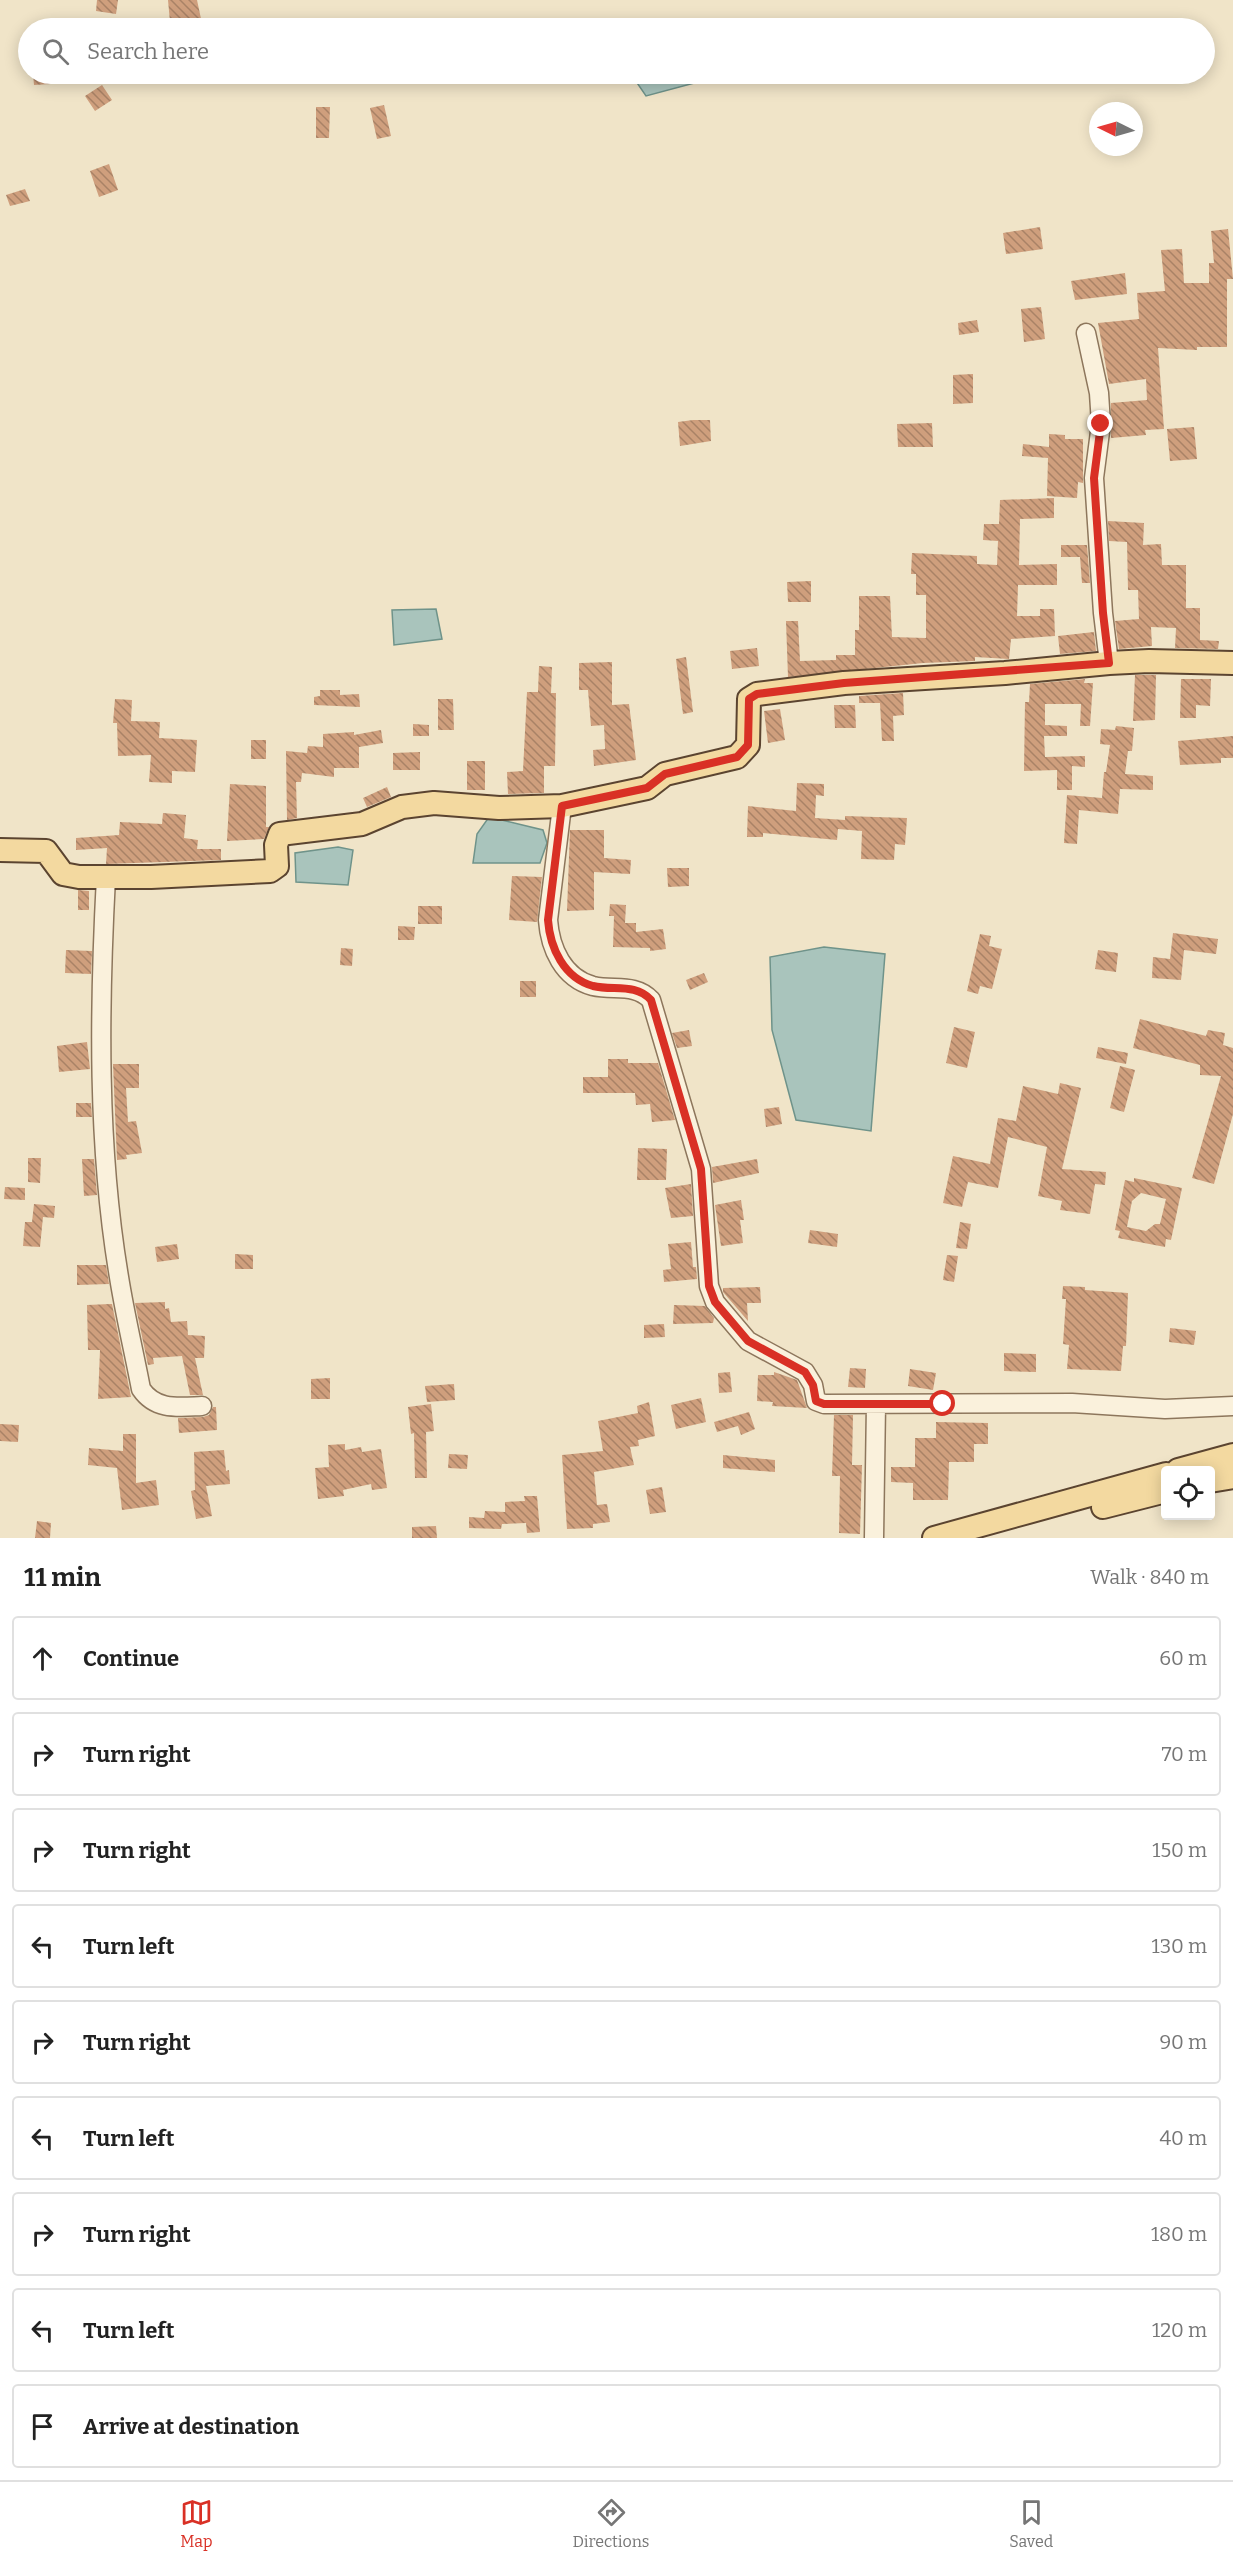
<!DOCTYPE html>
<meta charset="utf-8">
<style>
:root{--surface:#fff;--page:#f6f6f6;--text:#222;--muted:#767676;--line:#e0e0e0;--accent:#d93025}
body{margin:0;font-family:Bitter,serif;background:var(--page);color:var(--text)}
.controls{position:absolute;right:18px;bottom:18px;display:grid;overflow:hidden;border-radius:6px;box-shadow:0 3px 15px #0003}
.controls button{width:54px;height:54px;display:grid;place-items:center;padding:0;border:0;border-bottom:2px solid var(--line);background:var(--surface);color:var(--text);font:30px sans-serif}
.compass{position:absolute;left:1089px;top:102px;width:54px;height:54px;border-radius:50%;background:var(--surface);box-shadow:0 3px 15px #0003;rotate:275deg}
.stop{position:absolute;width:18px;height:18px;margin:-14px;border:4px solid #d93025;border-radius:50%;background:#fff}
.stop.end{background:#d93025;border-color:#fff;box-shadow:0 2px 6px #0008}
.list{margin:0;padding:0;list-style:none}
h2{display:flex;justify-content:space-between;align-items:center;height:78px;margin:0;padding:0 24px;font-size:26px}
h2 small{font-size:20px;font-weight:400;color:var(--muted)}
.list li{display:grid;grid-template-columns:39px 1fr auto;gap:18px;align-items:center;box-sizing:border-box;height:84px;margin:0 12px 12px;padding:0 12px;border:2px solid var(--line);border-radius:6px}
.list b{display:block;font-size:22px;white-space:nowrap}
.list em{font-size:20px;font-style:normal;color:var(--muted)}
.icon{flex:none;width:33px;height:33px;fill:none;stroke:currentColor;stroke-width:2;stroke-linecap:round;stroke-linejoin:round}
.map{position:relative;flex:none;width:1233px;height:1538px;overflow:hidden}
.search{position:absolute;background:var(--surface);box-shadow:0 3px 15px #0003;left:18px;right:18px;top:18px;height:66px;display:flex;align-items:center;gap:15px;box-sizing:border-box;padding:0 21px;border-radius:33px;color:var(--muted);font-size:22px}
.sheet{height:942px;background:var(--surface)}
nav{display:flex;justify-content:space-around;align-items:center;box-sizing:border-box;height:84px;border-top:2px solid var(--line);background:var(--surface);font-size:16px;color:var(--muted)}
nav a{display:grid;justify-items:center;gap:3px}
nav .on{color:var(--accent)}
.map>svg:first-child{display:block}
</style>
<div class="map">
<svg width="1233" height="1538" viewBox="0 0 1233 1538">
<defs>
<pattern id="building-back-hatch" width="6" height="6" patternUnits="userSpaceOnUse" patternTransform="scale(1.5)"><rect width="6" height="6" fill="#cf9f7d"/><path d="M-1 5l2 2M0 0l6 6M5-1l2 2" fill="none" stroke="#a98266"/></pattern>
</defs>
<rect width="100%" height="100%" fill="#f0e4c8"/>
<path fill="#a9c4bc" stroke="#6f938a" stroke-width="1.5" d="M631,74h97l-82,22z
M436,609l6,30 -48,6 -2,-35z
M489,817l54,13 4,13 -7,20h-67l4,-29z
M338,847l15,3 -5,35 -52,-3 -1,-29z
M824,947l61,7 -14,177 -75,-11 -24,-90 -2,-73z"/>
<path fill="url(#building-back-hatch)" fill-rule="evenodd" d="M97,0h21l-2,14 -20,-3z
M168,0h29l6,28h-17l-1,-8 -15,2z
M33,74h18v10l-17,1z
M102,85l10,15 -17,11 -10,-15z
M384,105l7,31 -14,3 -7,-31z
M316,107h14l-1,31h-13z
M109,164l9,26 -19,7 -9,-26z
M25,189l5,12 -20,5 -4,-11z
M1040,227l3,22 -37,5 -3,-21z
M1228,229l5,50h-6v68h-30v3l-39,-2 6,81 -19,1 1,5 -35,3v-35l36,-3 -1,-21 -37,5 -11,-61 41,-4 -2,-26 28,-2 -4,-41 21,-1 2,34h25v-20h5l-3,-32z
M1125,273l2,21 -52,6 -4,-19z
M1041,307l4,32 -21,3 -3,-33z
M977,320l2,12 -20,3 -1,-12z
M973,374v29l-20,1v-29z
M693,420h17l1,21 -31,5 -2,-24z
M932,423l1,24h-35l-1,-23z
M1194,427l3,32 -27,2 -3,-32z
M1049,434l16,1v4h18v44l-5,-1 -1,16 -30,-2 1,-38 -26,-2 1,-12 26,3z
M1054,498v20l-34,1 -1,46 38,-1v21h-39l-1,31h23v-7h14l1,27 -44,3 -2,20 -34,-2v4l-52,2 -135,14 -2,-56h12l2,40 36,-1v-5h19v-25h4v-34h31l2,41 34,1v-43h-10v-21h-5l1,-21 65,3v8l20,1 1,-24 -15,-1 1,-16h15l1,-24z
M1108,521l36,2 -1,22 18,-1 1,21h24v43h14v32l19,1 -1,8 -43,-1 1,-20 -25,-1 1,19 -33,3 -4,-28 24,-2 -1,-29h-10l-1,-48 -18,-1z
M1061,545h26l3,38h-8l-2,-26h-19z
M811,581v21h-23l-1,-20z
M1094,632l2,19 -36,3 -2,-18z
M757,648l2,18 -27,3 -2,-18z
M686,657l7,55 -10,2 -7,-55z
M612,662v43l17,-1 7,56 -42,6 -1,-16 12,-1v-2l-1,-22 -13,1 -3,-36h-9v-27z
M539,666l13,1 -1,26h5l-1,73h-11v27l-36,1 -1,-22 16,-1 4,-79h11z
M1135,675h21l-1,45 -22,1z
M1085,679l-1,4h9l-3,43h-10l1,-22h-36v21l22,1v10h-23l1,21 40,-1v11l-13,-1v24h-15v-20l-33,1 1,-69h4l1,-18z
M1181,679h30l-1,27 -14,-1v13h-16z
M320,690h20v5l19,-1 1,13 -46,-2v-8l6,-1z
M903,693l1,22 -11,1 1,25h-12l-2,-38h-21v-7z
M115,699l17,1 -1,21 29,1 -1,16 38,2 -2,32 -23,-1v12l-23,-1 2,-27 -33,1 -1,-33h-4z
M438,699h15l1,31h-16z
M834,705h21l1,23h-21z
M780,709l5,31 -17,3 -4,-32z
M413,724l16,1v11h-16z
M1116,726l18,2 -2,23h-4l-3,23 28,2v14l-33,-1 -2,25 -39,-4 -2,34 -13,-1 3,-48 35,3 2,-26h2l4,-27 -10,-1 1,-15 14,1z
M381,730l2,13 -24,4v21h-25v9l-32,-4 -1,9h-5l1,36 -10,2 -1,-69 21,2 1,-7 15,1v-13l31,-2v3z
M1233,736v22h-12v5l-41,2 -2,-24z
M251,740h15v19h-15z
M420,752v18h-27v-17z
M467,761h18v29h-18z
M797,783l27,1v12l-8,-1 -1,23 30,2v-4l62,2 -2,27 -10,-1 -1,16 -33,-1 1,-28 -24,-2 -1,11 -74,-7v4h-16l1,-31 48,5z
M230,784l36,2v41h3l-5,12 -37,2z
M387,787l4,10 -24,10 -4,-9z
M163,813l23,2 -2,23 14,2 -1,9h24v11l-115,4 1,-16 -31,2v-12l43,-3 1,-13 42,2z
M570,830h34v28l27,2 -1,14 -36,-2v38l-27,1z
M667,868h22v18l-21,1z
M512,876l30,1 -5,45 -28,-2z
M78,890l11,1v19h-11z
M610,904l16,1 -1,18h11v9l27,-3 3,20 -16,2v-3l-37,-1 1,-31h-5z
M418,906h24v18h-24z
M398,926l17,1 -1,13h-16z
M1173,933l45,6 -2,15 -32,-4 -3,30 -29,-2 1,-21 17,2z
M980,934l11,2 -2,10 13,3 -10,40 -12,-3 -2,8 -11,-3z
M341,948l12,1 -1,17 -12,-1z
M66,950l26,1 -1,23 -26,-1z
M1098,950l20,3 -2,19 -21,-3z
M704,973l4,9 -18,8 -4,-10z
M520,981h16v16h-16z
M1140,1019l66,17 2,-6 17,3 -2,12 10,3v66l-19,70 -22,-6 29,-102 -21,-1v-10l-67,-17z
M954,1027l21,5 -8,36 -21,-5z
M689,1030l3,16 -15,2 -5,-15z
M87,1042l3,27 -31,3 -2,-26z
M1098,1047l30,6 -2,11 -30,-6z
M608,1059h20v4h30l17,57 -23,2 -2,-18 -14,1 -1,-12h-52v-16h25z
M113,1064h26v24h-13l2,34 8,-1 6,32 -16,2 1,4 -10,1z
M1120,1066l15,4 -11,42 -14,-4z
M1060,1083l21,5 -19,81 44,3 -1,13 -10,-1 -5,30 -30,-4 2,-9 -24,-5 9,-49 -39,-10 -10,51 -30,-6 -6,25 -19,-4 10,-47 37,8 8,-46 18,3 7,-35 35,8z
M76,1103h15l1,14h-16z
M779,1107l3,17 -16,3 -2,-18z
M638,1148l29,1 -1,31h-29z
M28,1158h13l-1,25 -12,-1z
M82,1159h12l3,36 -13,1z
M757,1159l2,14 -46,10 -1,-16z
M1134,1178l48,10 -11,52 -5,-1 -1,8 -47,-9 2,-7 -5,-1 10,-50 9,2zM1141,1193l25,6 -6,25h-5l-9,7 -19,-4 5,-26z
M691,1184l2,32 -22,2 -6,-30z
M5,1187l20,1v12l-21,-1z
M741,1200l3,20h-4l3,23 -22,3 -6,-41z
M34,1204l21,2 -1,12 -11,-1 -3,30 -17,-1 2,-24h7z
M960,1222l11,2 -4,25 -11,-1z
M810,1230l28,4 -1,13 -29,-4z
M691,1242l2,25h3l1,12 -33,3 -1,-12 8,-1 -3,-25z
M177,1244l2,15 -22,3 -2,-15z
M235,1254l18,1v14h-18z
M947,1255l11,1 -4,26 -11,-2z
M77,1265h29l3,19 -32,1z
M1063,1286l22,1v3l43,3 -2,53h-3l-2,25 -54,-2 2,-24 -6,-1 3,-45h-4z
M760,1287l1,16h-14l1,18 -25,-29v-4z
M165,1302v7l4,-1 2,14 16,-1 1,14 17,1 -1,22h-9l8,37h-13l-8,-39 -29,2 1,6 -6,1 -13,-62z
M110,1304h2l19,93 -33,2 2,-49h-12l-1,-45z
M674,1305l31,1 9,12 -1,5 -40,1z
M664,1324l1,13 -21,1v-13z
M1170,1328l26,3 -2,14 -25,-3z
M1004,1353l32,1v18l-32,-1z
M850,1368l16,1 -1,19 -17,-1z
M910,1369l26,4 -3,17 -25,-4z
M730,1372l2,20 -13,1 -1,-20z
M774,1372l23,8 10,28 -35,-2 1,-4 -16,-1 1,-26h16z
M330,1378v21h-19v-20z
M454,1384l1,16 -28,2 -2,-16z
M701,1398l5,24 -30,7 -5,-24z
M649,1402l6,34 -17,4 1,6 -9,1 4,18 -40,7 3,33 10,-1 3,18 -17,2v4l-26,1 -5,-74 41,-4 -5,-30 40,-8 -1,-7z
M431,1404l3,27 -8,1 1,46h-12l-1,-45 -3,1 -3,-27z
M213,1407h3l1,23 -38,3 -1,-15 25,-1 6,-2z
M749,1412l6,17 -14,6 -3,-9 -21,6 -3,-10z
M834,1415h19l-1,50h10l-2,69 -21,-1 1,-57h-8z
M936,1422l52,1v21h-14v18h-25l-1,38h-35v-17l-22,-1v-15h24v-29h21z
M0,1424l19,1 -1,17 -18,-1z
M123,1434h13v49l20,-3 3,25 -37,5 -5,-42 -29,-3 1,-17 34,3z
M345,1444v6l16,-3 1,5 19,-3 6,39 -15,2 -1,-6 -28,6 1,6 -26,3 -3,-31 14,-1 -1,-22z
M224,1450l2,21 3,-1 1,14 -24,2 6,30 -16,3 -5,-28 4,-1 -1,-38z
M449,1454l19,1 -1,14 -19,-1z
M723,1455l52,5v12l-52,-4z
M662,1487l4,25 -16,2 -4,-24z
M524,1496h13l3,36 -13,1 -1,-10 -24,1 -1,5 -32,-1v-11l15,1 1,-7 20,1v-10l20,-1z
M37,1521l14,2 -1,15h-15z
M436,1526l1,12h-25v-11z"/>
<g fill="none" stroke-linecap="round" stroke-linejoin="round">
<defs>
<path id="minor" d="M1086,333l13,60 2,31 -7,54 9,135 6,50
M562,806l-14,114c2,28 15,58 45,66 21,5 42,-3 58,14l50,169 8,117 6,16 33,39 57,31 8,13 3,16 8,3 248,-1 93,6 68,-3
M106,877c-7,132 -9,269 13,400 6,38 15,75 22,112 15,22 38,18 61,17
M874,1538l2,-134"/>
<path id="major" d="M0,850l46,1 17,23 16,3h72l119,-6 7,-5 -1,-21 4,-11 82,-10 40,-17 32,-4 65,5 63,-2 85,-18 18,-14 72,-17 11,-12 1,-46 8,-5 87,-11 161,-10 104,-10 40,-2 84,2
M1178,1470l55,-15
M1210,1481l23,-4
M1103,1507l63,-16
M934,1538l232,-64"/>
</defs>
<use href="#minor" stroke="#8d765c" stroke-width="21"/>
<use href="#major" stroke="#5b4430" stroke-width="26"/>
<use href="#minor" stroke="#faf1dc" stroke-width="18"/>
<use href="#major" stroke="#f3d9a0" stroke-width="22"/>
</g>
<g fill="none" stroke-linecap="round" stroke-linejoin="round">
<path stroke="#d93025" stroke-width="8" d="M943,1404h-119l-8,-3 -3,-16 -8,-13 -57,-31 -33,-39 -6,-16 -8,-117 -50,-169c-16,-17 -37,-9 -58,-14 -29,-8 -43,-38 -45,-66l14,-114 85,-18 18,-14 72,-17 11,-12 1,-46 8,-5 87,-11 265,-20 -6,-50 -9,-135 7,-54"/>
</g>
</svg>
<div class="controls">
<button><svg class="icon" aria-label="locate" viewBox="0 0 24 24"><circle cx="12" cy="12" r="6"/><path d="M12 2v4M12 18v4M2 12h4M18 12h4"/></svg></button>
</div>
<svg class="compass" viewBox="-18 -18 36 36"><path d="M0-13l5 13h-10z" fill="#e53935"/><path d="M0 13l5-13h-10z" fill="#767676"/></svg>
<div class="stop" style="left:943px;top:1404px"></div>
<div class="stop end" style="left:1101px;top:424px"></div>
<div class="search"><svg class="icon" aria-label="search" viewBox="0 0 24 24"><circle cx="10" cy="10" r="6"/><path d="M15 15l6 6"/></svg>Search here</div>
</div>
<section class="sheet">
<h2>11 min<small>Walk · 840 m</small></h2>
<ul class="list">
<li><svg class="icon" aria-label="ahead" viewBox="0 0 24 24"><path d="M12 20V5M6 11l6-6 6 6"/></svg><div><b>Continue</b></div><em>60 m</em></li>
<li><svg class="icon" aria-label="right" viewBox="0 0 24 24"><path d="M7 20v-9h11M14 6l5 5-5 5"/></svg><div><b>Turn right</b></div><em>70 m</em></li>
<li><svg class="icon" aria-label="right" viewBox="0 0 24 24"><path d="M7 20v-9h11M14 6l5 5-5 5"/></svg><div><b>Turn right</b></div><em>150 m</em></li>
<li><svg class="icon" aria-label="left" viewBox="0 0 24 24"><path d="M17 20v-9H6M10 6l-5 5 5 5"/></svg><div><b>Turn left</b></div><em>130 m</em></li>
<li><svg class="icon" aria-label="right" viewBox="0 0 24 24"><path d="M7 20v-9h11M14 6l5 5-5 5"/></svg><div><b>Turn right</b></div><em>90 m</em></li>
<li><svg class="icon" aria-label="left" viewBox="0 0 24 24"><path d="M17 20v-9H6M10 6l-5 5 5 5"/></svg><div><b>Turn left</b></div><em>40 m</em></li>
<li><svg class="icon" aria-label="right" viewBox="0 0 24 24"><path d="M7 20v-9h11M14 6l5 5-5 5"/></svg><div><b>Turn right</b></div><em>180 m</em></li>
<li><svg class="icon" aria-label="left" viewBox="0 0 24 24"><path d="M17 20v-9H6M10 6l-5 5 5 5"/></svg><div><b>Turn left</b></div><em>120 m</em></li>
<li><svg class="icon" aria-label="arrive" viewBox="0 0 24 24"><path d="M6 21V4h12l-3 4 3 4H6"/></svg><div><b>Arrive at destination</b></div></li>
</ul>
</section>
<nav>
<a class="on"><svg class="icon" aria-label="map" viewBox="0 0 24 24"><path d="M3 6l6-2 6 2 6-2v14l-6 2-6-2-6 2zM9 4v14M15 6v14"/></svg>Map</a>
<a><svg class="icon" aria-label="directions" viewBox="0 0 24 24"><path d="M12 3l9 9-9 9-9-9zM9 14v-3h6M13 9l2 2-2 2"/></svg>Directions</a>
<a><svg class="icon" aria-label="saved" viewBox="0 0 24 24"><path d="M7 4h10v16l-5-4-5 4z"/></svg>Saved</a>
</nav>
